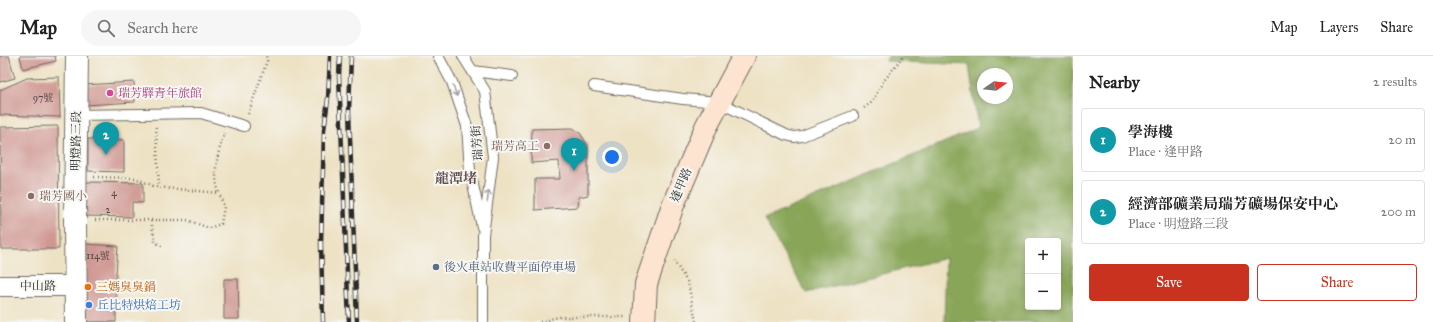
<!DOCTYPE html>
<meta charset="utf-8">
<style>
:root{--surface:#fff;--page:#f6f6f6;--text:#222;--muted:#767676;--line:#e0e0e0;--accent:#c8321e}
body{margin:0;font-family:"IM FELL Great Primer","Noto Serif TC",serif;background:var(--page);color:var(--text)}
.controls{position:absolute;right:12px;bottom:12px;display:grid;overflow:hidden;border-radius:4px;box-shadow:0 2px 6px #0003}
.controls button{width:36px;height:36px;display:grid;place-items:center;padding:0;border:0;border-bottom:1px solid var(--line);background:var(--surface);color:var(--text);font:20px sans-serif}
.compass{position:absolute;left:977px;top:12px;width:36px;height:36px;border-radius:50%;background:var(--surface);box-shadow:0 2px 6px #0003;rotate:76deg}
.you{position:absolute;left:612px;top:101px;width:14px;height:14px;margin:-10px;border:3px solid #fff;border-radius:50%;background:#1a73e8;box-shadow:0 0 0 6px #1a73e833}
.badge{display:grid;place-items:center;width:26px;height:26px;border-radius:50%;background:var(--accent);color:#fff;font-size:13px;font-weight:700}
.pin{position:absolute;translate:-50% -33px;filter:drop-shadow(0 1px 2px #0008)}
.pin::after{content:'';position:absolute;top:21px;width:14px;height:12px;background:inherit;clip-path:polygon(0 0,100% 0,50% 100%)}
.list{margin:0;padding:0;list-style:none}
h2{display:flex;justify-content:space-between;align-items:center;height:52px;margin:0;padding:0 16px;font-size:17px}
h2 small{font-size:13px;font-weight:400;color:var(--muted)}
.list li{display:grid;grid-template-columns:26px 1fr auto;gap:12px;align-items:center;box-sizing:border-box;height:64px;margin:0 8px 8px;padding:0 8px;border:1px solid var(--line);border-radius:4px}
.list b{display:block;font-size:15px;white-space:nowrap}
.list p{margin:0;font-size:13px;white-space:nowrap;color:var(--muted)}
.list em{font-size:13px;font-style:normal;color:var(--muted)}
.actions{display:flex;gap:8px;padding:12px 16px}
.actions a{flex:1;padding:9px 0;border:1px solid var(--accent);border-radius:4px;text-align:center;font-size:14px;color:var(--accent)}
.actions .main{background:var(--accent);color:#fff}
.icon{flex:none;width:22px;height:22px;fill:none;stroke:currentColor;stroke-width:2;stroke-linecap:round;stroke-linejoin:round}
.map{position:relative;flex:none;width:1073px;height:266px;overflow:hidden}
header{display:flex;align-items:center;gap:24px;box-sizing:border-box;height:56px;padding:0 20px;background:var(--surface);border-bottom:1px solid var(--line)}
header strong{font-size:19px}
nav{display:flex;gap:22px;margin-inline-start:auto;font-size:14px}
.search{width:280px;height:36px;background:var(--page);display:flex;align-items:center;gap:10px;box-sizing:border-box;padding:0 14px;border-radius:22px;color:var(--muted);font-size:15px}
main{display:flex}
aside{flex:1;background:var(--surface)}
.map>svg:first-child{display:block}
</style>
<header>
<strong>Map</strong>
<div class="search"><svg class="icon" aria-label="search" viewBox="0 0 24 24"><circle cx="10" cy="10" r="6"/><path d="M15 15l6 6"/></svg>Search here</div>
<nav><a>Map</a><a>Layers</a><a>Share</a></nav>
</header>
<main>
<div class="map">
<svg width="1073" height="266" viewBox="0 0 1073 266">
<rect width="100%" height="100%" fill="#f6f6f2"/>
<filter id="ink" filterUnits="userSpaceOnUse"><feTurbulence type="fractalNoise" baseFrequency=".025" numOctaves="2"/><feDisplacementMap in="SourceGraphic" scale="8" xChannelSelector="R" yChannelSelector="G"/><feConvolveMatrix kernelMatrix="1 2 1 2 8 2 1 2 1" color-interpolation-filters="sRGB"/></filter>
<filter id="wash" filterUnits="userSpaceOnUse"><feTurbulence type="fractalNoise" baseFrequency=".012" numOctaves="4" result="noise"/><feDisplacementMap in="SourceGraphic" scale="16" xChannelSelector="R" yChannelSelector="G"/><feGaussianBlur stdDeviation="0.9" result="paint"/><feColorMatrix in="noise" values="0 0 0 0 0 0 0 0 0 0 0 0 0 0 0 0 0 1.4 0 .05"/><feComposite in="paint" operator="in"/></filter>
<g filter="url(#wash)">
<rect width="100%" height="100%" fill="#eee2c4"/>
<path fill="#89a659" stroke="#5a6842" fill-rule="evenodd" d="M888,0h185v266h-129l2,-64 -140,35 -42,-74 214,-91 -9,-63 -83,-4zM983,18h24v24h-24zM1028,185h30v66h-30z"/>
<g id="blocks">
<path fill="#d09893" d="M0,0h9l6,22 -15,4z
M20,0h35l1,5 -33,8z
M59,21l1,40 -60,-2v-25l27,-12z
M134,26l1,20 -50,3 -1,-20z
M58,70l1,123h-58l-1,-122z
M573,72l7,5 8,13v49l-9,2 -1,10 -43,3v-31h25l-1,-18 -28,2 1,-34z
M88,83l36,1v32l-36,-1z
M86,126l57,1v20l-11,-1v15l-47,-1z
M84,188l34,2 -2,28v48h-33z
M224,223h14l1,40h-15z"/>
</g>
</g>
<g filter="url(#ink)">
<use href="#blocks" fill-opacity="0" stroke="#6f6b61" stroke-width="1"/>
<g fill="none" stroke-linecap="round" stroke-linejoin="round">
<defs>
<path id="service" d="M438,0l14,26 15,44 3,45 12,56
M463,0l22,35 8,66 -10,78v87
M473,15l39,5
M594,30l89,13 36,3 67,33 8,2 8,-1 51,-20
M77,59l124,-2 43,13"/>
<path id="minor" d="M0,230h76"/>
<path id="tertiary" d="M76,266l-1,-102 2,-164"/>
<path id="secondary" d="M644,266l2,-38 27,-79 33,-78 38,-71"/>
</defs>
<use href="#service" stroke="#6f6b61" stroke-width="12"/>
<use href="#minor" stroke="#6f6b61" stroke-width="22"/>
<use href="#tertiary" stroke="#6f6b61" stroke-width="24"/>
<use href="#secondary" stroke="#6f6b61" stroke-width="24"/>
<path stroke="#6f6b61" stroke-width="2.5" stroke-dasharray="1 3" stroke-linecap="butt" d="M864,52l8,-6 11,-20 20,-26
M248,58l19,-53 -1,-5
M156,71l3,60
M94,121l41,1 21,9 63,6c-7,-23 -1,-38 5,-60
M95,164h92l22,8 12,-4 3,-17 -5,-14
M151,165l4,21 8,5
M674,205l14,22 8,39
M540,266l18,-5h68"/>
<use href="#service" stroke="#fff" stroke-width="10"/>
<use href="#minor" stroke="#fff" stroke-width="20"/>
<use href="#tertiary" stroke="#fff" stroke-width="22"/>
<use href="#secondary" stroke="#fde4d1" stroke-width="22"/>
<defs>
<path id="rail" d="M340,0l-1,20 10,246
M351,0l-2,55 8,211
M323,266l-2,-78 3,-114 4,-31 2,-43"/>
</defs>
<use href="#rail" stroke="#2b2b2b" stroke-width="4.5"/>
<use href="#rail" stroke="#f6f6f2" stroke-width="3" stroke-dasharray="9" stroke-linecap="butt"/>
</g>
<defs><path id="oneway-shaft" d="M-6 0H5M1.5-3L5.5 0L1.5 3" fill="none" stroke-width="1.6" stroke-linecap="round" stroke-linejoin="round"/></defs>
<g stroke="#a0a0a0">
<use href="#oneway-shaft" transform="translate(455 35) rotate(71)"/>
<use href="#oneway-shaft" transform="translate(488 140) rotate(-83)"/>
</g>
</g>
<circle fill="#d1479c" stroke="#f6f6f2" stroke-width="1.5" cx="110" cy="37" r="4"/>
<g fill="#8d6e63" stroke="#f6f6f2" stroke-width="1.5">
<circle cx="547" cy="90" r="4"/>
<circle cx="31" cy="140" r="4"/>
</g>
<circle fill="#5c6f8a" stroke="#f6f6f2" stroke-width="1.5" cx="436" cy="211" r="4"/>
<circle fill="#e8710a" stroke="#f6f6f2" stroke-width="1.5" cx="88" cy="231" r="4"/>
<circle fill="#3f7fe0" stroke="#f6f6f2" stroke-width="1.5" cx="89" cy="249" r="4"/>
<g text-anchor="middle" stroke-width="4" stroke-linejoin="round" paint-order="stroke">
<g font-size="10" fill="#544645">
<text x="43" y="45">97號</text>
<text x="114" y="140">4</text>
<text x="108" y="157">2</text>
<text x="98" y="203">114號</text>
</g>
<g font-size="12" fill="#b23c85" stroke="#f6f6f2" text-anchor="start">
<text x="118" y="41">瑞芳驛青年旅館</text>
</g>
<g font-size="12" fill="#2b2b2b" stroke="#f6f6f2">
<text transform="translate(76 85) rotate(-89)" y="4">明燈路三段</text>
<text transform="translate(477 87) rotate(-95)" y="4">瑞芳街</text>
<text transform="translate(681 129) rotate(-67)" y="4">逢甲路</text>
<text x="38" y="234">中山路</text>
</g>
<g font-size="12" fill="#785e54" stroke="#f6f6f2" text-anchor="end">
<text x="539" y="94">瑞芳高工</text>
<text x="39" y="144" text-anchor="start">瑞芳國小</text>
</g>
<g font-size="12" fill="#4e5e75" stroke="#f6f6f2" text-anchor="start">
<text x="444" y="215">後火車站收費平面停車場</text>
</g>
<g font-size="12" fill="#c56008" stroke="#f6f6f2" text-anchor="start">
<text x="96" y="235">三媽臭臭鍋</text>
</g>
<g font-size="12" fill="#366cbe" stroke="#f6f6f2" text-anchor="start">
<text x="97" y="253">丘比特烘焙工坊</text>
</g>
<g font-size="14" font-weight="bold" fill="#65514f" stroke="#f6f6f2">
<text x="456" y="127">龍潭堵</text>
</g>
</g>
</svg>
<div class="controls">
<button>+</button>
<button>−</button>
</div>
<svg class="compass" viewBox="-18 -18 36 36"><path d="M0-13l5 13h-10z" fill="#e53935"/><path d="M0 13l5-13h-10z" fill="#767676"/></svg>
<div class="you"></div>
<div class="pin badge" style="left:574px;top:115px;background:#0f9aa8">1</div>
<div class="pin badge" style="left:106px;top:99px;background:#0f9aa8">2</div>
</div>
<aside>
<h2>Nearby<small>2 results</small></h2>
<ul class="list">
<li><span class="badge" style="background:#0f9aa8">1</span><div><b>學海樓</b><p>Place · 逢甲路</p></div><em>20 m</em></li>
<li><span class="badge" style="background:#0f9aa8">2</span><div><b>經濟部礦業局瑞芳礦場保安中心</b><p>Place · 明燈路三段</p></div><em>200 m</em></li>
</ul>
<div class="actions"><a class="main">Save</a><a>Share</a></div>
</aside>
</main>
